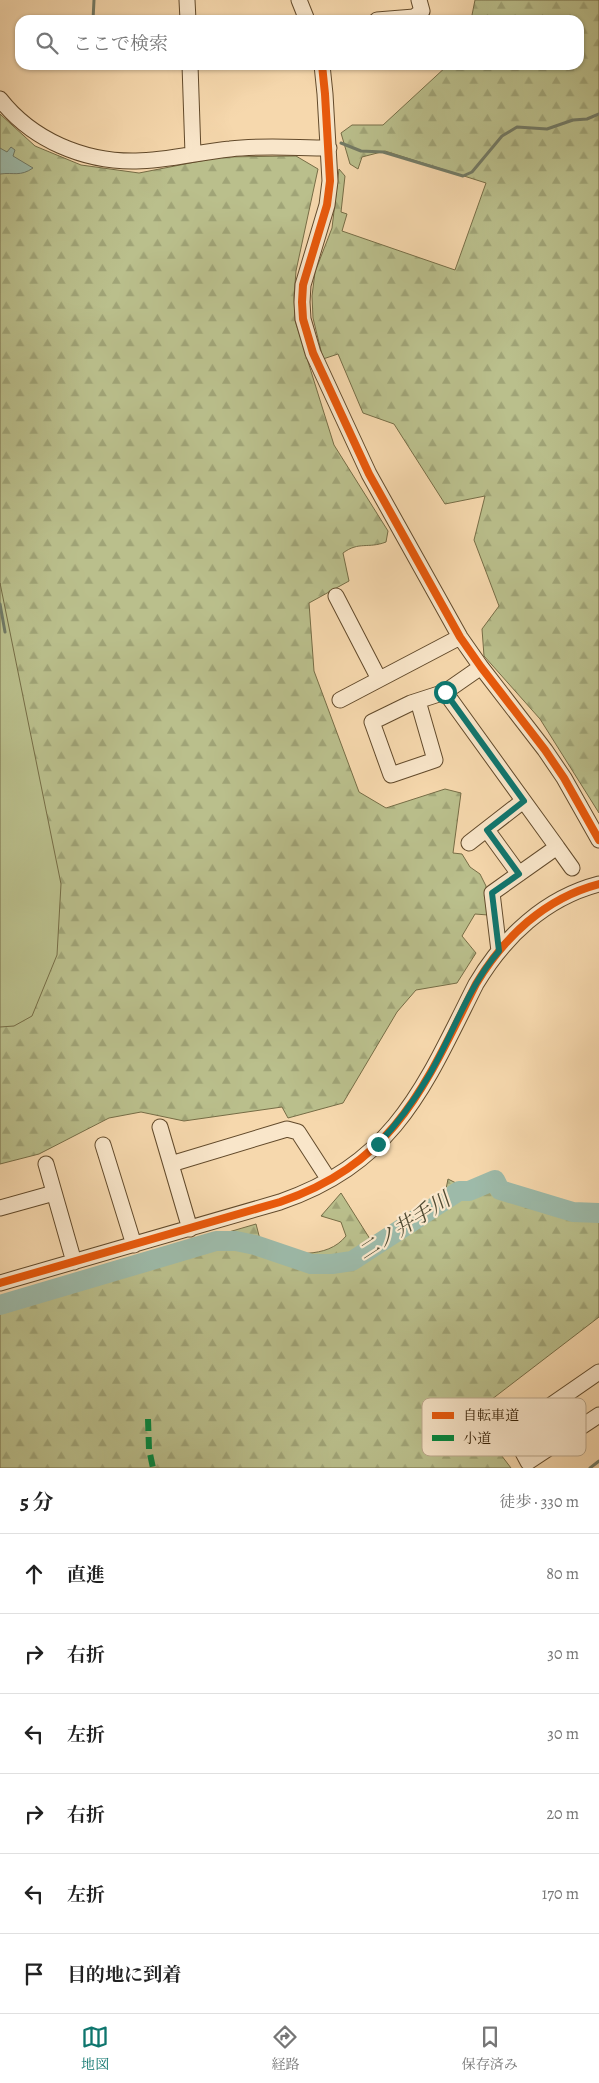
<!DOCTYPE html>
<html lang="ja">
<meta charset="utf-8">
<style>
:root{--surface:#fff;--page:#f6f6f6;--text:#222;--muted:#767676;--line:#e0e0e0;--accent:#0f766e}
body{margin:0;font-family:Alegreya,"Noto Serif JP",serif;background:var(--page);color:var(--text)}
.stop{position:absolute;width:15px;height:15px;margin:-11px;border:4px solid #0f766e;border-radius:50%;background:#fff}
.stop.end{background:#0f766e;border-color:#fff;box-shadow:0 1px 5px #0008}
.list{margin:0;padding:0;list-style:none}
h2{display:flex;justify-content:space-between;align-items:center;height:65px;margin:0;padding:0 20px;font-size:21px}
h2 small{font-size:16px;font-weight:400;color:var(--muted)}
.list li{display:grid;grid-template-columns:32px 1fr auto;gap:15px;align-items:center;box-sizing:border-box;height:80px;padding:0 20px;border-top:1px solid var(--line)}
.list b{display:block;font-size:19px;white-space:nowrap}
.list em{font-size:16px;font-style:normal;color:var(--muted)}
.icon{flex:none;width:28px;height:28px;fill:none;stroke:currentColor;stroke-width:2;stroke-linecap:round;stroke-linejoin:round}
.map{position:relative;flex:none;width:599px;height:1468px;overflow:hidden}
.search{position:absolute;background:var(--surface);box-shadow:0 1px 4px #0004;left:15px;right:15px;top:15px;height:55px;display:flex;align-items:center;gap:12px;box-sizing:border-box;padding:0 18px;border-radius:15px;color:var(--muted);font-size:19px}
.sheet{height:545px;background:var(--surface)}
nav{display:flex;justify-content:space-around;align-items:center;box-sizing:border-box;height:70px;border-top:1px solid var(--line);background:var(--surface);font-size:14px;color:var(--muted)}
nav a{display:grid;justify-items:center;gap:2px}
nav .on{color:var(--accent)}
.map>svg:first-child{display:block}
</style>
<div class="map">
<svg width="599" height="1468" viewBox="0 0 599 1468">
<defs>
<pattern id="forest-firs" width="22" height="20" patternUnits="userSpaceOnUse" patternTransform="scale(1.25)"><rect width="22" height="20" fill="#babf8c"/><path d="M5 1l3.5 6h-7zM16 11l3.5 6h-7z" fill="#a0a477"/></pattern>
</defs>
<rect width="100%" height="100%" fill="#f6d8ad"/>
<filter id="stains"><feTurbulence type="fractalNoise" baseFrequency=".004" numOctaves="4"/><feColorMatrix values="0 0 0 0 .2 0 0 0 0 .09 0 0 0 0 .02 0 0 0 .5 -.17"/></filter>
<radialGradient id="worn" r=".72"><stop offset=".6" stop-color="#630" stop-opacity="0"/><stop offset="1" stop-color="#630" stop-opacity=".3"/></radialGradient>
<path fill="url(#forest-firs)" stroke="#766d46" d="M475,0h124v813l-59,-94 -56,-63 -2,-27 17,-23 -25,-66 11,-44 -40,8 -51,-80 -31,-11 -25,-59 -15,5 -10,-41 -1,-22 3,-24 17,-44 7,-59 6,7 -4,36 6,2 -5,17 113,39 31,-87 -101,-32 -23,6 -4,12 -8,-5 -9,-31 11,-8h31l65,-60h131v-45h-108z
M0,114l35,32 46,19 58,8 82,-16 75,-1 22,13 -22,102 -2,26 1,23 39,125 54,86 -2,11c-18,7 -27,-1 -43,11l6,28 -40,22 5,68 45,121 27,16 59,-19 16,4 -8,60 9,1 8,13 10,7 6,12 2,29 -13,-1 -13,22 14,17 -19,30 -41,7 -19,22 -54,91 -55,15 -6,-11 -98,14 -43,-9 -32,6 -70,36 -39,10z
M448,1179l16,8 26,3 82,28 27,-8v107l-129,99 -3,14 28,17 16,21h-511v-169l256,-75 7,27c27,2 64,9 83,-15l-5,-14 -20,-6 20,-23 29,46 76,-50z"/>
<path fill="#babf8c" stroke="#766d46" d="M0,583l61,301 -4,71 -25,61 -18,10 -14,1z"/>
<path fill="#9dbaa9" stroke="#727a65" d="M11,147l4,3 -2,6 20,12c-13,9 -19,4 -33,6v-26l7,4z"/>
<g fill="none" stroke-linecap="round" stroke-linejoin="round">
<path stroke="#727a65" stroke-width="3" d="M93,20l1,-20
M341,143l20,8 22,1 80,24 9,-4 30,-36 15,-9 30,2 26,-9 14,-1 12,-5
M0,604l5,28
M590,1468l9,-7"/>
<path stroke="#9dbaa9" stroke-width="20" d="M0,1305l216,-64h20l19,4 56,19h21l20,-3 107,-70h10l26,-11 5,10 73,22 26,1"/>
<defs>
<path id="minor" d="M187,0l1,20
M299,0l8,20
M377,20l37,-3 8,-6 -3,-11
M190,65l3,89
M322,65l3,29 5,87 -3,24 -24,80 -1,17 1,17 10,34 56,121 91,163 21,30 64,83 19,28 35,62
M0,99c32,41 84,63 136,62 31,0 63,-9 94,-12 32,-4 66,-1 99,-1
M336,596l43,83
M481,667l-36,25 112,155
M340,700l120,-63
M418,701l17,59 -44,15 -19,-53 39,-19 34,-11
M487,830l32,44
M469,843l54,-42
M499,951l-7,-58 65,-46 15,21
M160,1127l30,102
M103,1145l31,100
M46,1164l28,98
M171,1164l116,-35 11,3 31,48
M0,1208l54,-15
M0,1283l280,-81c116,-40 145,-117 196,-218 28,-47 69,-86 123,-100
M599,1372l-87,60 16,30 71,-47"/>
</defs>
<use href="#minor" stroke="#624a2b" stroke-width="17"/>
<use href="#minor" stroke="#f9e6ca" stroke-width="15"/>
<path stroke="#00873e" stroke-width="6" stroke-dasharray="12 6" stroke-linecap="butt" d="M148,1419l1,30 4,19"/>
<defs>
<path id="cycleway" d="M322,65l3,29 5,87 -3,24 -24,80 -1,17 1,17 10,34 56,121 91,163 21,30 64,83 19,28 35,62
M0,1283l280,-81c116,-40 145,-117 196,-218 28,-47 69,-86 123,-100"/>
</defs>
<use href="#cycleway" stroke="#f9e6ca" stroke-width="11"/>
<use href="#cycleway" stroke="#e8590c" stroke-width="8"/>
</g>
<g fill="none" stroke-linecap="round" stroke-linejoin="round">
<path stroke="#0f766e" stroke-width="6" d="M378,1144c20,-21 36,-43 50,-67 25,-42 39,-89 71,-126l-7,-58 27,-19 -32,-44 37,-29 -79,-109"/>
</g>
<g text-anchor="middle" stroke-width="4.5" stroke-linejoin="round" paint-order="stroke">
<g font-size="21" font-style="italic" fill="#514b33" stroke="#f9e6ca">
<text transform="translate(404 1226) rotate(-33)" y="7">二ノ井手川</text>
</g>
</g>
<rect x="422" y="1398" width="164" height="58" rx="8" fill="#f9e6ca" stroke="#bda98d" stroke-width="1"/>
<rect x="432" y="1412" width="22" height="7" fill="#e8590c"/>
<rect x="432" y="1435" width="22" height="6" fill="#00873e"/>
<g font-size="14" fill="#311b00">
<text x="463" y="1420">自転車道</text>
<text x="463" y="1443">小道</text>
</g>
<rect width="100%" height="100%" filter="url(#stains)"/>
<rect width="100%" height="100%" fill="url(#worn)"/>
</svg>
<div class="stop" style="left:445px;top:692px"></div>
<div class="stop end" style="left:378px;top:1144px"></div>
<div class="search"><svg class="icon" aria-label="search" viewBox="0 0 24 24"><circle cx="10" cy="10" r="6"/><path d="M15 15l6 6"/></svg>ここで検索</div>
</div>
<section class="sheet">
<h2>5 分<small>徒歩 · 330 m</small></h2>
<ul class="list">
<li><svg class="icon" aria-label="ahead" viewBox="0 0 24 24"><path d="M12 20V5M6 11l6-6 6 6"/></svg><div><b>直進</b></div><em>80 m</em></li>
<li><svg class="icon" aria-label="right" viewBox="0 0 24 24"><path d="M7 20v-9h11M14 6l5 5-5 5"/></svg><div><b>右折</b></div><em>30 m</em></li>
<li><svg class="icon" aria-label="left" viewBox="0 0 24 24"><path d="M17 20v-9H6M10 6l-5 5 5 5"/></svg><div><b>左折</b></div><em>30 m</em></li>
<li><svg class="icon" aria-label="right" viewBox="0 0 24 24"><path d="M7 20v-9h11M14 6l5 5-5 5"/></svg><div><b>右折</b></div><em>20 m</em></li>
<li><svg class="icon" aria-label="left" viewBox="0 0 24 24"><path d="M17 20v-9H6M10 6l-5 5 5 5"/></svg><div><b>左折</b></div><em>170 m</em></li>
<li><svg class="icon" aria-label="arrive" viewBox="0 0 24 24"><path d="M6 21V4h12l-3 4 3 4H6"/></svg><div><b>目的地に到着</b></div></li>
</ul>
</section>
<nav>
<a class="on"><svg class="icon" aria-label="map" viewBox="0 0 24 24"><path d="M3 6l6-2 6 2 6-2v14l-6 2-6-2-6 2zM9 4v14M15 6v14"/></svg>地図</a>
<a><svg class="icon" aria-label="directions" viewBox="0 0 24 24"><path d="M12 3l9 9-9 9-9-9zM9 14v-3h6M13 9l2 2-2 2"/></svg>経路</a>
<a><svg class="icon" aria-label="saved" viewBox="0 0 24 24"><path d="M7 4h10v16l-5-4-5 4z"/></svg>保存済み</a>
</nav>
